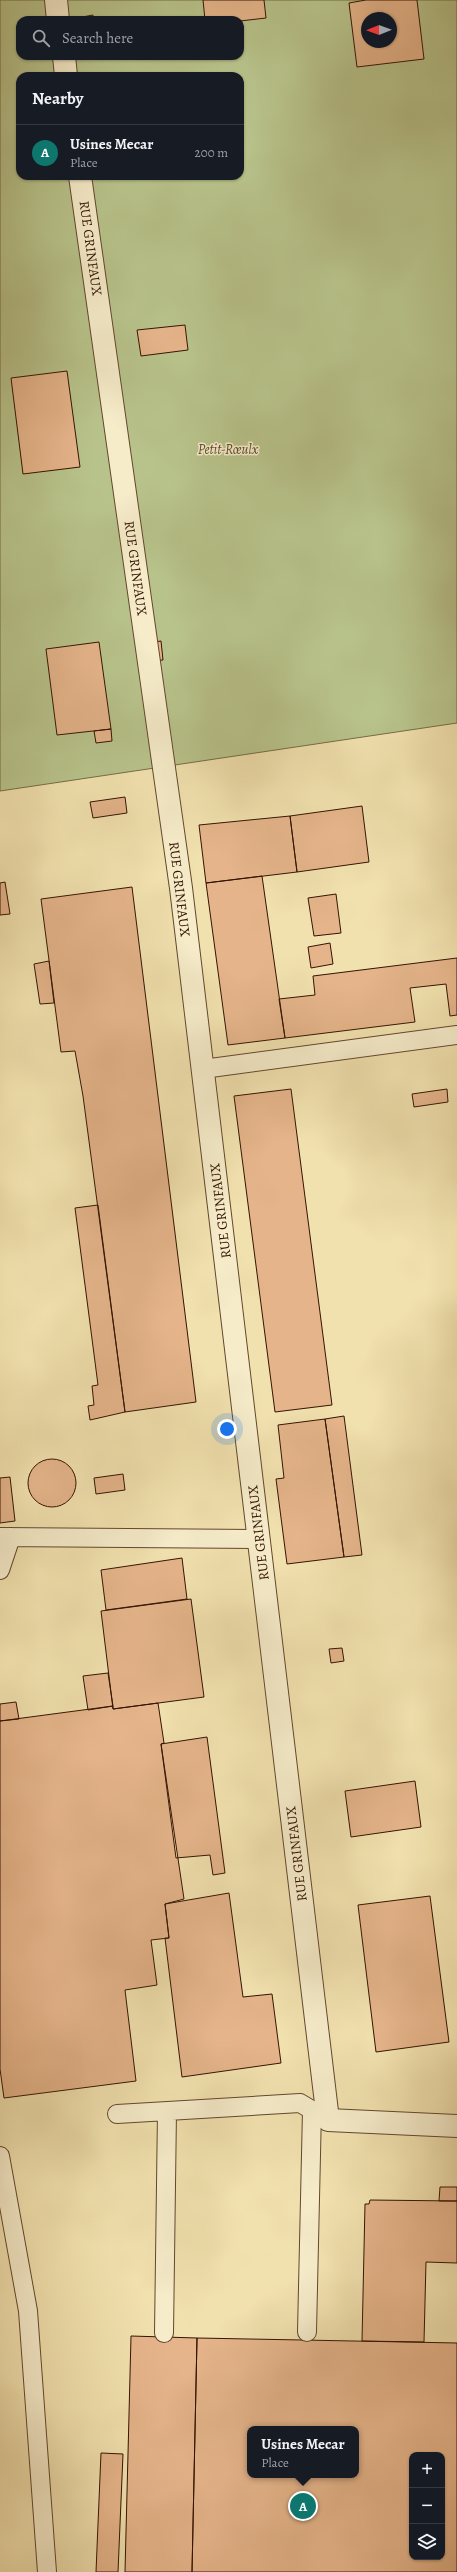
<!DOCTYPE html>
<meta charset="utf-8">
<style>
:root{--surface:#171b24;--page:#20242c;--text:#f1f3f6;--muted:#9ea1a6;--line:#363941;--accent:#0f766e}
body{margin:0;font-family:Alegreya,serif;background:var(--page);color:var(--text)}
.controls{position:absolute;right:12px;bottom:12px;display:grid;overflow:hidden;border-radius:8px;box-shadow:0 1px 3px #0004}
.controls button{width:36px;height:36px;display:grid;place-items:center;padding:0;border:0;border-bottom:1px solid var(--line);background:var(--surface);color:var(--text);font:20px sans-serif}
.compass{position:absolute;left:361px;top:12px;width:36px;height:36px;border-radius:50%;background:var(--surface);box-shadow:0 1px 3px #0004;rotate:269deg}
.you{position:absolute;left:227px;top:1429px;width:14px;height:14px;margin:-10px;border:3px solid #fff;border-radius:50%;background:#1a73e8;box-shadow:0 0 0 6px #1a73e833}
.badge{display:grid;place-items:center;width:26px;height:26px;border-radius:50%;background:var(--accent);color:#fff;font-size:13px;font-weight:700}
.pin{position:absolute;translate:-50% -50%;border:2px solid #fff;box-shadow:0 1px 4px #0006}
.popup{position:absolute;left:247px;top:2426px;width:112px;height:52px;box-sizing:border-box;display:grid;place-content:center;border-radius:8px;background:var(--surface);filter:drop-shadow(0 1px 3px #0005);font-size:13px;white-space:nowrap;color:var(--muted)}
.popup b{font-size:15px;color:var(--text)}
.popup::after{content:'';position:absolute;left:50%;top:100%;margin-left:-8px;border:8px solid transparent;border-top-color:var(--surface)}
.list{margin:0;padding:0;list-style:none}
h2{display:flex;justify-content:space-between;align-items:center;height:52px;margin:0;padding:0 16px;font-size:17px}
h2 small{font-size:13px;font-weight:400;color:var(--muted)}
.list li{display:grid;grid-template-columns:26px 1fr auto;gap:12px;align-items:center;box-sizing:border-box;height:56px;padding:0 16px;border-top:1px solid var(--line)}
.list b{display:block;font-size:15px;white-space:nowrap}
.list p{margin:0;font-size:13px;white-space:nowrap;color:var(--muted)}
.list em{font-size:13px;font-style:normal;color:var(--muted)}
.icon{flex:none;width:22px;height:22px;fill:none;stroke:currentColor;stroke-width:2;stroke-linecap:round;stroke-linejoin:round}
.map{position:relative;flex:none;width:457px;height:2572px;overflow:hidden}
.search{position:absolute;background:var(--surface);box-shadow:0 1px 3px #0004;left:16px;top:16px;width:228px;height:44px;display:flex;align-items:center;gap:10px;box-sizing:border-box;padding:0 14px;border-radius:12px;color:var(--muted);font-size:15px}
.panel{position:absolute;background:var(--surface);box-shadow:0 1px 3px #0004;left:16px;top:72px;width:228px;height:108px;border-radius:12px}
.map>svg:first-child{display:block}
</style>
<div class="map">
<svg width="457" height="2572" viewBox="0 0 457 2572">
<rect width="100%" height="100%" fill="#f1e1ae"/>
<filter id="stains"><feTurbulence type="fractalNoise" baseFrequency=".005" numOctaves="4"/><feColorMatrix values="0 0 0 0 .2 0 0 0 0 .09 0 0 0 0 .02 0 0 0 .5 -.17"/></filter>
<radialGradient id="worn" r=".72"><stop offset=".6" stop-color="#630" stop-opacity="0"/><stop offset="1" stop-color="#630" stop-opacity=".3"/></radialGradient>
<path fill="#b8c38b" stroke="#766c47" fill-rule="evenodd" d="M0,0h457v723l-457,68zM367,18h24v24h-24zM20,20h220v36h-220zM20,76h220v100h-220z"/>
<path fill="#e5b48a" stroke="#341403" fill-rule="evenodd" d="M203,0h61l2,18 -26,3 -35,-1z
M366,0h51l7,59 -67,8 -8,-64zM367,18h24v24h-24z
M93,15v5h-16v-2z
M185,325l3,25 -47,6 -4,-26z
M67,371l13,96 -57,7 -12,-96z
M161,641l2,19 -13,1 -2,-18z
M99,642l12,87 -54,6 -11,-86z
M111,729l1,12 -16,2 -2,-12z
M125,797l2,16 -34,5 -3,-16z
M362,806l7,56 -72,10 -7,-56z
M290,816l7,56 -91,11 -7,-58z
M262,876l23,162 -57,7 -22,-162z
M5,882l5,32 -10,1v-32z
M132,887l64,515 -71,10 -42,-316 -8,-45 -14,1 -20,-153z
M336,894l5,39 -27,3 -6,-38z
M330,943l3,21 -22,4 -3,-21z
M457,958v57l-7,1 -4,-32 -36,4 5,34 -130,16 -6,-39 36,-4 -2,-19z
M49,961l5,42 -14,1 -6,-40z
M291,1089l41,316 -57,7 -41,-316z
M447,1089l1,13 -34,5 -2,-13z
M98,1205l27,207 -35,8 -2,-14 6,-1 -2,-19 6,-1 -23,-177z
M344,1416l18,139 -18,2 -19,-138z
M325,1419l19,138 -57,7 -11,-85 8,-1 -6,-53z
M28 1483a24 24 0 1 1 48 0a24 24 0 1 1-48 0Z
M123,1474l2,16 -29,4 -2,-16z
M10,1477l5,44 -15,2v-45z
M182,1558l5,41 -81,11 -5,-40z
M191,1599l13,98 -91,12 -12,-98z
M342,1648l2,13 -13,2 -2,-14z
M108,1673l5,33 -25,4 -5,-34z
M16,1702l3,17 -19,2v-17z
M158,1703l6,40 -3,1 23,155 -19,5 4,34 -18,2 6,45 -32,5 11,91 -132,17 -4,-29v-348l113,-15v3z
M207,1737l18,136 -12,2 -3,-20 -34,3 -15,-114z
M415,1781l6,46 -70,10 -6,-46z
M229,1893l14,104 29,-3 9,69 -99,14 -17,-139h4l-4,-34z
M430,1896l19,146 -73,10 -18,-147z
M440,2187h17v14h-18z
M370,2200l87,1v62l-31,-1 -2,80 -62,-1 3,-137h4z
M131,2336l66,2 -5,234h-67z
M197,2338l260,5v229h-265zM250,2429h106v46h-106zM412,2455h30v102h-30z
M101,2453l22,1 -5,118h-22z"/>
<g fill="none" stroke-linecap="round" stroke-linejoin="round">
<defs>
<path id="service" d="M203,1069l254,-34
M0,1537l259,2
M0,1570l11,-33
M117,2114l183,-11 22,13
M0,2156l28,155 19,261
M307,2332l5,-222
M164,2333l3,-222"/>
<path id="minor" d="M56,0l2,20
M64,56l2,20
M80,176l101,712 147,1232 129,6"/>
</defs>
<use href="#service" stroke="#63472e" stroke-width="20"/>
<use href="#minor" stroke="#63472e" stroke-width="24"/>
<use href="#service" stroke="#f6ecca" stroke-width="18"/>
<use href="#minor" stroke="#f6ecca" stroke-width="22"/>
</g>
<g text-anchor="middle" stroke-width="3" stroke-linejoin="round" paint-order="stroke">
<g font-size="14" fill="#341403" stroke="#f6ecca">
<text transform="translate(91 248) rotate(82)" y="5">RUE GRINFAUX</text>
<text transform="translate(136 568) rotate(82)" y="5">RUE GRINFAUX</text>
<text transform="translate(180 889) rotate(83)" y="5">RUE GRINFAUX</text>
<text transform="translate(220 1211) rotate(-97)" y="5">RUE GRINFAUX</text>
<text transform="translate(258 1533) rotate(-97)" y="5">RUE GRINFAUX</text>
<text transform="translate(296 1854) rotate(-97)" y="5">RUE GRINFAUX</text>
</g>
<g font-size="14" font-style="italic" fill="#5c492c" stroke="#f6ecca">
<text x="228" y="454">Petit-Rœulx</text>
</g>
</g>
<rect width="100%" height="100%" filter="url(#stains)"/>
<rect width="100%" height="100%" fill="url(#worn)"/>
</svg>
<div class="controls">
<button>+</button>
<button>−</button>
<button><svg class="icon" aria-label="layers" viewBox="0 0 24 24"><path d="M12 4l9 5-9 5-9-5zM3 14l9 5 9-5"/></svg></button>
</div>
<svg class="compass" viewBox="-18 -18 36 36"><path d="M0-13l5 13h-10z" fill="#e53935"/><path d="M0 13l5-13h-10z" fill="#9ea1a6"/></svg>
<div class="you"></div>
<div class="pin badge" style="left:303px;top:2506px">A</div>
<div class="popup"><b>Usines Mecar</b>Place</div>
<div class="search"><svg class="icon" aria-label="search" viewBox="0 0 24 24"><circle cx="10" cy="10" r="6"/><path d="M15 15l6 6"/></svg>Search here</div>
<section class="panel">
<h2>Nearby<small></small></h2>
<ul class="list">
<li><span class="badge">A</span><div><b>Usines Mecar</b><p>Place</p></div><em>200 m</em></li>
</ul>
</section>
</div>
